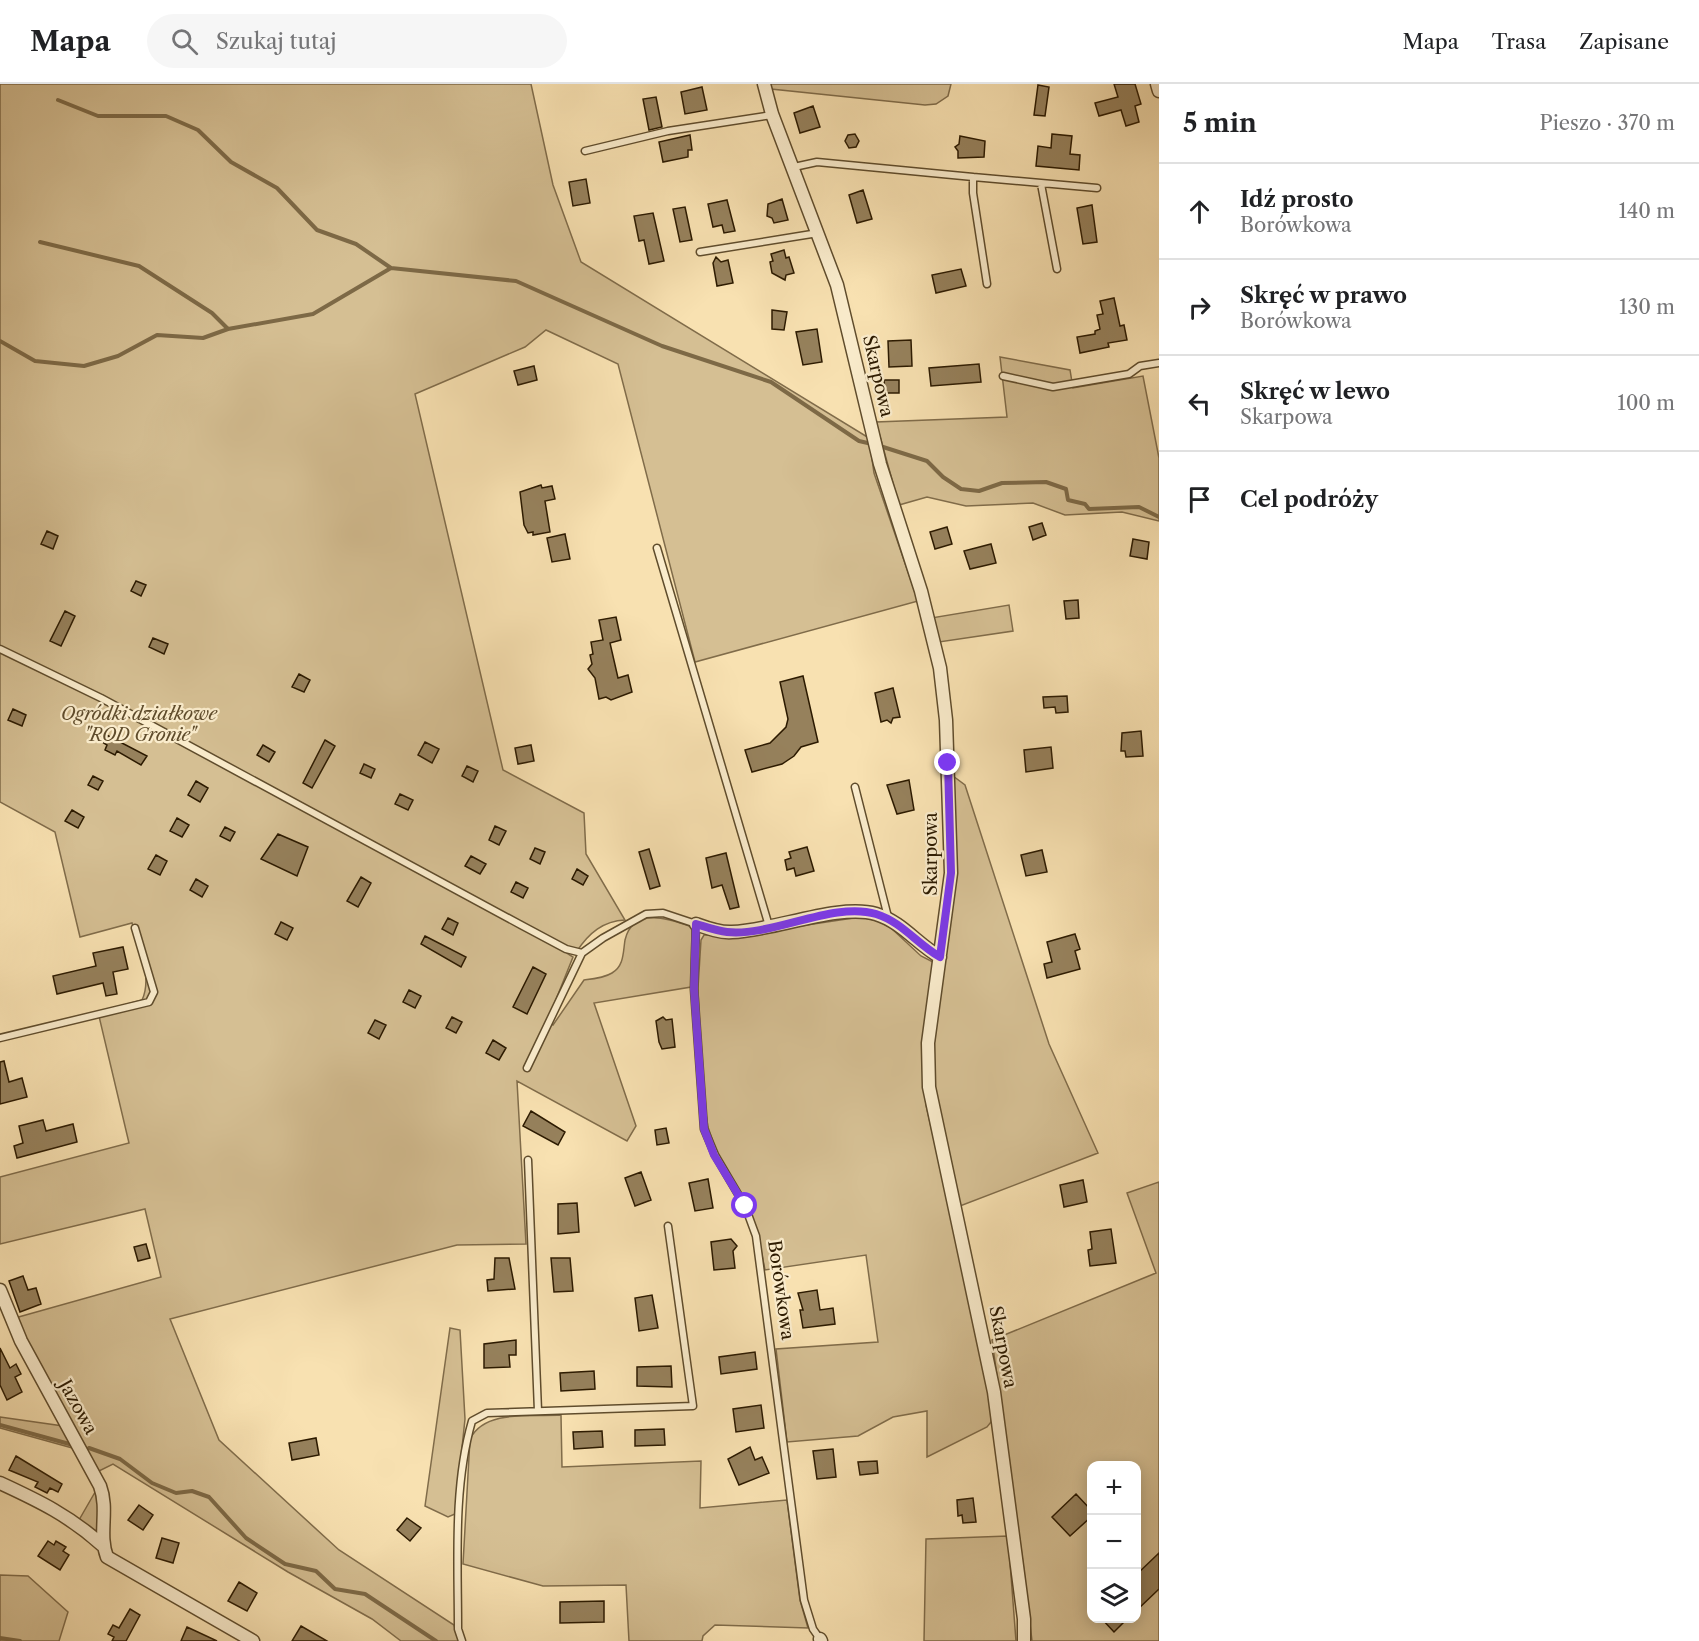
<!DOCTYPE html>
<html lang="pl">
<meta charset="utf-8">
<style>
:root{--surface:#fff;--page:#f6f6f6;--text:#202124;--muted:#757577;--line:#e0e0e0}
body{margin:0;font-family:"Libre Caslon Text",serif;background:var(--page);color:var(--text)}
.controls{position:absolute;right:18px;bottom:18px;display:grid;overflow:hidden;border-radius:12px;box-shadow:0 3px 15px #0003}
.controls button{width:54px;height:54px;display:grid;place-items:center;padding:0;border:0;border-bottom:2px solid var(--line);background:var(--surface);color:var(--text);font:30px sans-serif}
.stop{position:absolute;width:18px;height:18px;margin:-14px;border:4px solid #7c3aed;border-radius:50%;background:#fff}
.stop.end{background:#7c3aed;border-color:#fff;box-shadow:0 2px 6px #0008}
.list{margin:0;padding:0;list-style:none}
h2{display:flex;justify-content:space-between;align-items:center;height:78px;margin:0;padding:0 24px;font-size:26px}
h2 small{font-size:20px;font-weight:400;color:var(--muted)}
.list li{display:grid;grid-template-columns:39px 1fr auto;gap:18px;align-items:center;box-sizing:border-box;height:96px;padding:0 24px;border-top:2px solid var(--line)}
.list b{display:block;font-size:22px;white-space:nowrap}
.list p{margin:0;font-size:20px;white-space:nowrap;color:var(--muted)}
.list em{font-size:20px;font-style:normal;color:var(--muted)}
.icon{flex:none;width:33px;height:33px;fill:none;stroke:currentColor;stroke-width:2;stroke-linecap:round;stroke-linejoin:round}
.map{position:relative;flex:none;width:1159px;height:1557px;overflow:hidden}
header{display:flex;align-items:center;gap:36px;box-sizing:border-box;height:84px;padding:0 30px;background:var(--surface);border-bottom:2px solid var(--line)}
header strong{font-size:28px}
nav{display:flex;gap:33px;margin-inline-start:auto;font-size:21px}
.search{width:420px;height:54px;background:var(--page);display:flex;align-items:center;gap:15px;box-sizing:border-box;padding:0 21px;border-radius:33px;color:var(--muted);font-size:22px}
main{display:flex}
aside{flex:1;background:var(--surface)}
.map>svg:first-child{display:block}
</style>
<header>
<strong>Mapa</strong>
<div class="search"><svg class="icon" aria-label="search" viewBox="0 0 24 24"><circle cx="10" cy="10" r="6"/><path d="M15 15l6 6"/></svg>Szukaj tutaj</div>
<nav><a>Mapa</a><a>Trasa</a><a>Zapisane</a></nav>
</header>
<main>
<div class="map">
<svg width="1159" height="1557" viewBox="0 0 1159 1557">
<rect width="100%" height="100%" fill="#f8e1b1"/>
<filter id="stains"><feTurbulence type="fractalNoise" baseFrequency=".00333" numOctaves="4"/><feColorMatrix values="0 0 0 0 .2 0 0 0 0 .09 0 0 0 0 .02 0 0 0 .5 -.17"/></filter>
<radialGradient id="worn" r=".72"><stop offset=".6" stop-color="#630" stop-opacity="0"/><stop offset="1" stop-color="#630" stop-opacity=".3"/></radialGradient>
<path fill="#d5bf93" stroke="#806c4a" stroke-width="1.5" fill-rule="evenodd" d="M0,0h531l22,101 28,77 288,176 5,35 44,128 -223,61 -77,-298 -72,-34 -21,17 -110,47 88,376 81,43 2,41 39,66c-22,1 -36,13 -48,31l-9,-5 -3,6 8,5 -26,65 6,3 31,-45c9,-1 20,-2 28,-7 12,-7 11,-20 13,-33 8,-34 45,-21 67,-13l-1,60 -97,16 42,123 -9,15 -110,-60 9,163 -69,1 -287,74 49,121 120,110 115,75 5,16h-58l-29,-22 -84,-47 -175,-108 -16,8 -82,-154 146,-41 -16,-68 -145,35v-67l129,-34 -31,-131 44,-12c11,-23 -4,-54 -10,-77l-52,14 -25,-105 -55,-30z
M769,0h182l-3,12 -12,8 -11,1 -154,-16z
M1000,273l70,13 3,18 70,-12 16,82v63l-37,-9 -57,3 -32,-12 -67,3 -39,-9 -28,8 -23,-83 131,-5z
M1009,521l4,26 -74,11 -8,-24z
M953,692l12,9 84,259 49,109 -138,53 -26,-115v-46l18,-142z
M860,833l19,4 12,7 30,28 12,6 -11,95 4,48 53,234 12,72v11l-4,5 -60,30v-46l-34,6 -35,19 -71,6 -11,-93 102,-7 -12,-87 -101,15 -7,-35 -10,-30 -31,-52 -9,-26 -6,-38 -4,-101 3,-48 3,-5h37z
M1159,1098v459h-127l-9,-78 -31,-223 164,-67 -29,-80zM1092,1382h44v152h-44z
M450,1244l10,2 5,89 -10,95 -7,3 -23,-11z
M561,1331l1,52 139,-6 -1,47 87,-8 13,100 8,28 -93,-3 -12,11 -1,5h-73l-3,-56 -83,1 -80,-22 7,-125c15,-30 62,-22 91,-24z
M0,1333l63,9 13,23 -76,-21z
M98,1403l4,36 -5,12 -18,-15z
M1008,1452l8,105h-92l2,-102z
M0,1491l28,1 40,36 -9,29h-59z"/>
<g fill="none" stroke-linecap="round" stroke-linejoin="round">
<path stroke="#7d6946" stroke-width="4" d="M58,16l40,16h68l32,14 33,32 46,26 40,42 39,14 35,24 125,13 146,65 109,36 88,59 13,3
M40,158l99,24 73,47 16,16
M0,257l35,20 49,5 34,-10 39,-21 46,3 25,-9 85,-15 78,-46
M880,362l47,15 16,16 18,12 18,2 23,-8 44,-1 20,7 2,11 17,4 4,5 50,-2 20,10
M0,1341l73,20
M89,1364l31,11 32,24 24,10 16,-2 17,6 37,41 39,26 31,7 19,18 30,5 71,47
M0,1554l20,3"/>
</g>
<path fill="#96815c" stroke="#2c1a00" stroke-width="1.5" d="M1114,0h21l6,20 -6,2 4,16 -13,4 -5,-16 -22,6 -4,-13 23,-6z
M1038,1l11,2 -4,29 -11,-1z
M702,3l5,23 -22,4 -4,-22z
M656,13l6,30 -13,3 -6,-31z
M813,22l7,21 -20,6 -6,-20z
M855,50l4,7 -3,6 -7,1 -4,-7 3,-6z
M1052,50l20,2 -2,18 10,1 -1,15 -43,-4 2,-20 13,2z
M690,51l2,15h-4v7l-25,5 -4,-20z
M960,52l25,5 -1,16 -26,1v-7l-3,-4 4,-3z
M586,95l4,24 -17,3 -4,-24z
M863,106l9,29 -15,4 -8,-28z
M782,115l6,21 -14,3 -2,-5 -5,-2 1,-12z
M727,116l8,31 -11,2 -2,-8 -9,2 -5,-23z
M1092,121l5,37 -14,2 -6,-36z
M685,123l7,33 -12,2 -7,-33z
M653,129l11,48 -15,3 -5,-24 -5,1 -5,-25z
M784,166l2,8 3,-1 5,16 -8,2 -1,5 -13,-7 -2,-11 3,-1 -2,-7z
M716,173l5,5 7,-2 5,23 -16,3 -4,-23z
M961,185l5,17 -30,7 -4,-18z
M1114,214l6,28 4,-1 3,15 -19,3 1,4 -29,6 -3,-16 18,-3v-3l5,-2 -3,-14 6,-1 -3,-13z
M772,226l15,2 -3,18 -12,-1z
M817,245l5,33 -19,3 -7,-33z
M911,256l1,26 -23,1 -1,-26z
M979,280l2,18 -50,4 -2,-18z
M534,282l3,14 -19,5 -4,-14z
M884,296h15v13h-14z
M541,401l1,3 10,-2 3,13 -10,2 5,31 -17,3v-3l-5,1 -4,-8 -4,-33z
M1042,439l4,12 -13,5 -4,-13z
M947,443l5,17 -17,5 -5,-17z
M47,447l11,5 -5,13 -12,-5z
M565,450l5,25 -18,3 -5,-24z
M1133,455l16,3 -2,17 -17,-3z
M991,460l5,19 -26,6 -6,-18z
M136,497l10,4 -5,11 -10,-5z
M1078,516l1,18 -13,1 -2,-18z
M65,527l10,5 -14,30 -11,-5z
M616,533l5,23 -11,3 8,35 10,-3 4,17 -21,8 -5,-3 -7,2 -4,-21 -7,-9 4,-5 -2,-9 3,-1 -2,-12 12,-2 -4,-20z
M153,554l15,6 -4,10 -15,-7z
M299,590l11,6 -6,12 -12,-5z
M803,592l15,66 -17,5 -7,9 -12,8 -30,8 -7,-22 25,-7 16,-16 2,-8 -8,-37z
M893,604l7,29 -7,1 -2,5 -4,-3 -6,2 -6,-29z
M1067,612l1,16 -12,1 -1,-6 -11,1 -1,-11z
M13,625l13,6 -4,11 -14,-6z
M97,646l50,26 -6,9 -24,-14 -2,4 -10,-5 2,-5 -14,-9z
M1141,647l2,25 -17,1 -1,-6h-4l1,-18z
M325,656l10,6 -23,42 -9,-5z
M425,658l14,7 -7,14 -14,-8z
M263,661l12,7 -6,10 -12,-7z
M531,661l3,16 -16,3 -3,-16z
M1051,663l2,21 -27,4 -2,-22z
M364,680l11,5 -4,9 -11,-5z
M467,682l11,5 -5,11 -11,-6z
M93,692l10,5 -5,9 -10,-5z
M909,696l5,30 -17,4 -10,-29z
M196,697l12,7 -8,14 -12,-7z
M400,710l13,6 -5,10 -13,-6z
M72,726l12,7 -6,11 -13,-7z
M177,734l12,7 -7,12 -12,-6z
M495,742l11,5 -7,14 -10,-5z
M225,743l10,5 -5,9 -10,-5z
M278,750l30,13 -11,29 -36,-17z
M807,763l7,24 -18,5 -2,-8 -7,2 -2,-10 6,-2 -2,-6z
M535,764l10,4 -5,12 -10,-5z
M649,765l11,37 -10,3 -11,-37z
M1042,766l5,22 -21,4 -5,-21z
M726,769l13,54 -9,2 -8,-24 -10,3 -6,-30z
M156,771l11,6 -7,14 -12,-6z
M471,772l15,8 -6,10 -15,-8z
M577,785l11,7 -5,9 -11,-6z
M361,793l10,6 -13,24 -11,-6z
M196,795l12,7 -6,11 -12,-7z
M516,798l12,6 -5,10 -12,-6z
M448,834l10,5 -5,12 -11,-6z
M281,838l12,6 -6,12 -12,-6z
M1075,850l5,15 -5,2 5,18 -33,9 -3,-14 8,-2 -5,-20z
M425,852l41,21 -5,10 -40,-23z
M123,863l5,22 -15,3 4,22 -11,2 -3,-13 -46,11 -4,-18 43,-10 -3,-13z
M533,883l13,7 -19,40 -14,-7z
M409,906l12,6 -6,12 -12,-6z
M452,933l10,5 -6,11 -10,-5z
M663,933l3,3 6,-1 3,28 -13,2 -3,-7 -3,-21z
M375,936l11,5 -7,14 -11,-6z
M493,956l13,8 -7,12 -13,-7z
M4,977l5,21 13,-4 5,19 -27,7v-42z
M531,1027l34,21 -7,13 -35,-19z
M43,1036l3,11 27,-7 4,18 -60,16 -3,-12 9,-3 -4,-17z
M666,1044l3,15 -12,2 -2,-15z
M641,1088l10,28 -16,6 -10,-28z
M708,1095l5,29 -18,3 -6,-28z
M1083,1096l4,22 -23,5 -4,-22z
M577,1119l2,29 -21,2v-30z
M1111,1145l5,34 -26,3 -2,-16 4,-1 -2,-17z
M731,1155l6,7 -4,5 2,17 -21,2 -3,-28z
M146,1160l4,14 -12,3 -4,-14z
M495,1174h14l6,31 -27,2 -1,-11 7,-1z
M551,1174h19l3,33 -19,1z
M23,1192l5,14 8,-2 5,16 -21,8 -11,-31z
M817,1206l3,20 13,-2 2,16 -32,4 -3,-18h3l-5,-17z
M652,1211l6,33 -19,3 -4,-33z
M516,1256v15h-7l1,12 -26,1v-24z
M0,1264l10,20 6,-4 5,10 -6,3 7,15 -15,8 -7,-15z
M755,1268l2,17 -36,5 -2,-17z
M671,1282l1,21 -35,-1v-19z
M594,1287l1,18 -34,2 -1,-18z
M761,1321l3,23 -28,4 -3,-23z
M664,1345l1,16 -30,1v-16z
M602,1347l1,16 -29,2 -1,-17z
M316,1354l3,17 -27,5 -3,-17z
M750,1363l5,13 7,-3 7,16 -30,12 -11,-26z
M833,1365l3,28 -19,2 -4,-28z
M16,1372l46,28 -4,8 -8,-4 -3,5 -12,-6 3,-5 -29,-12z
M877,1377l1,12 -18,2 -2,-13z
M1076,1410l16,17v5l-22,20 -18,-19z
M973,1414l3,24 -13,1 -1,-8 -4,1 -1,-16z
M139,1421l14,10 -10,15 -15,-10z
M407,1434l14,10 -11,13 -13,-11z
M162,1454l17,5 -6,20 -17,-5z
M48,1457l6,4 2,-4 10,6 -3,4 6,4 -9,15 -22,-14z
M1159,1469v36l-22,21v-36z
M239,1498l18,11 -10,18 -19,-10z
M604,1517v21l-44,1v-21z
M130,1525l10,6 -14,26h-14l2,-4 -6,-3 5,-9 6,3z
M1101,1534h27l-14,14z
M301,1542l26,15h-35z
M187,1543l30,14h-36z"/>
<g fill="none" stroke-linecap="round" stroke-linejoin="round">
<defs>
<path id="service" d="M585,67l83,-20 104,-16
M794,83l23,-5 156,15v16l14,91
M973,93l124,11
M1041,100l16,85
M700,168l118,-19
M1003,292l50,11 76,-13 11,-8 19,-3
M657,464l112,378
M0,565l101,49 420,227 45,24 16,4
M855,703l33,130
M0,954l149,-36 5,-10 -19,-64
M527,984l55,-115 21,-15 43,-24 17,-1 33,11 -2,65 10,140 11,26 30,51 11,30 48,364 9,29 7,10
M528,1076l10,251
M462,1557l-4,-12c0,-68 -5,-142 14,-208l15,-8 206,-7 -25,-180"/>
<path id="minor" d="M764,0l8,30 65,171 43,179 41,127 19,77 6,52 5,153 -23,170 1,44 65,305 30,227v22
M1157,0l2,7
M696,840c11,4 24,9 36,8 41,-1 107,-29 144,-18 26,8 41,30 64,43
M0,1206l21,51 79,145c9,24 -2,48 7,71l146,84
M0,1399c39,18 70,33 102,62
M820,1555l1,2"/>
</defs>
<use href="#service" stroke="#5f4c2c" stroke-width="9"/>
<use href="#minor" stroke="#5f4c2c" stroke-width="15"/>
<use href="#service" stroke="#faeccc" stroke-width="6"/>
<use href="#minor" stroke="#faeccc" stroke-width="12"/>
</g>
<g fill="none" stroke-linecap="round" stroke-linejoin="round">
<path stroke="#7c3aed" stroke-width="8" d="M745,1122l-31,-51 -10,-26 -10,-140 2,-65c10,3 21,7 31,8 45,5 106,-31 149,-18 26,8 41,30 64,43l11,-84 -3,-110"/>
</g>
<g text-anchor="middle" stroke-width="4.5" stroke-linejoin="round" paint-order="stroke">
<g font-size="18" fill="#2c1a00" stroke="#faeccc">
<text transform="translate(878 292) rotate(77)" y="6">Skarpowa</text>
<text transform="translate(931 770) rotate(-90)" y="6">Skarpowa</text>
<text transform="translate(781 1206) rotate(82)" y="6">Borówkowa</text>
<text transform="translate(1003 1263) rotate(79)" y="6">Skarpowa</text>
<text transform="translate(78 1323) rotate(61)" y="6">Jazowa</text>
</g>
<g font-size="18" font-style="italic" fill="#5f4c2c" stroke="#faeccc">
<text x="139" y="636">Ogródki działkowe<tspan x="139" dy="21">"ROD Gronie"</tspan></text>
</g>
</g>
<rect width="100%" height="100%" filter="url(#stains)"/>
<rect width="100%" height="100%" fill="url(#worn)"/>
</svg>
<div class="controls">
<button>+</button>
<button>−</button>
<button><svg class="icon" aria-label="layers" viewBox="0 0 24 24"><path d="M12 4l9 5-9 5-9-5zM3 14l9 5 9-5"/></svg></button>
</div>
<div class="stop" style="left:745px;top:1122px"></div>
<div class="stop end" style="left:948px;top:679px"></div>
</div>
<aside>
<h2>5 min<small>Pieszo · 370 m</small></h2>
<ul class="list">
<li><svg class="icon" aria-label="ahead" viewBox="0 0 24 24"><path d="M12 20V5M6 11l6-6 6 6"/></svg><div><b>Idź prosto</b><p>Borówkowa</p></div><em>140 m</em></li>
<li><svg class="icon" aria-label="right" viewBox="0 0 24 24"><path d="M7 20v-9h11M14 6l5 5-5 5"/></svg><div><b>Skręć w prawo</b><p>Borówkowa</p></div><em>130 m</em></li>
<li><svg class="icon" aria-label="left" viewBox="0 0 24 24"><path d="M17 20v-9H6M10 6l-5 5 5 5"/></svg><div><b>Skręć w lewo</b><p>Skarpowa</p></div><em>100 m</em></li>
<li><svg class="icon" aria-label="arrive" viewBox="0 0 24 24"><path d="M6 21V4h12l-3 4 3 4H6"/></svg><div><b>Cel podróży</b></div></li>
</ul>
</aside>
</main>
